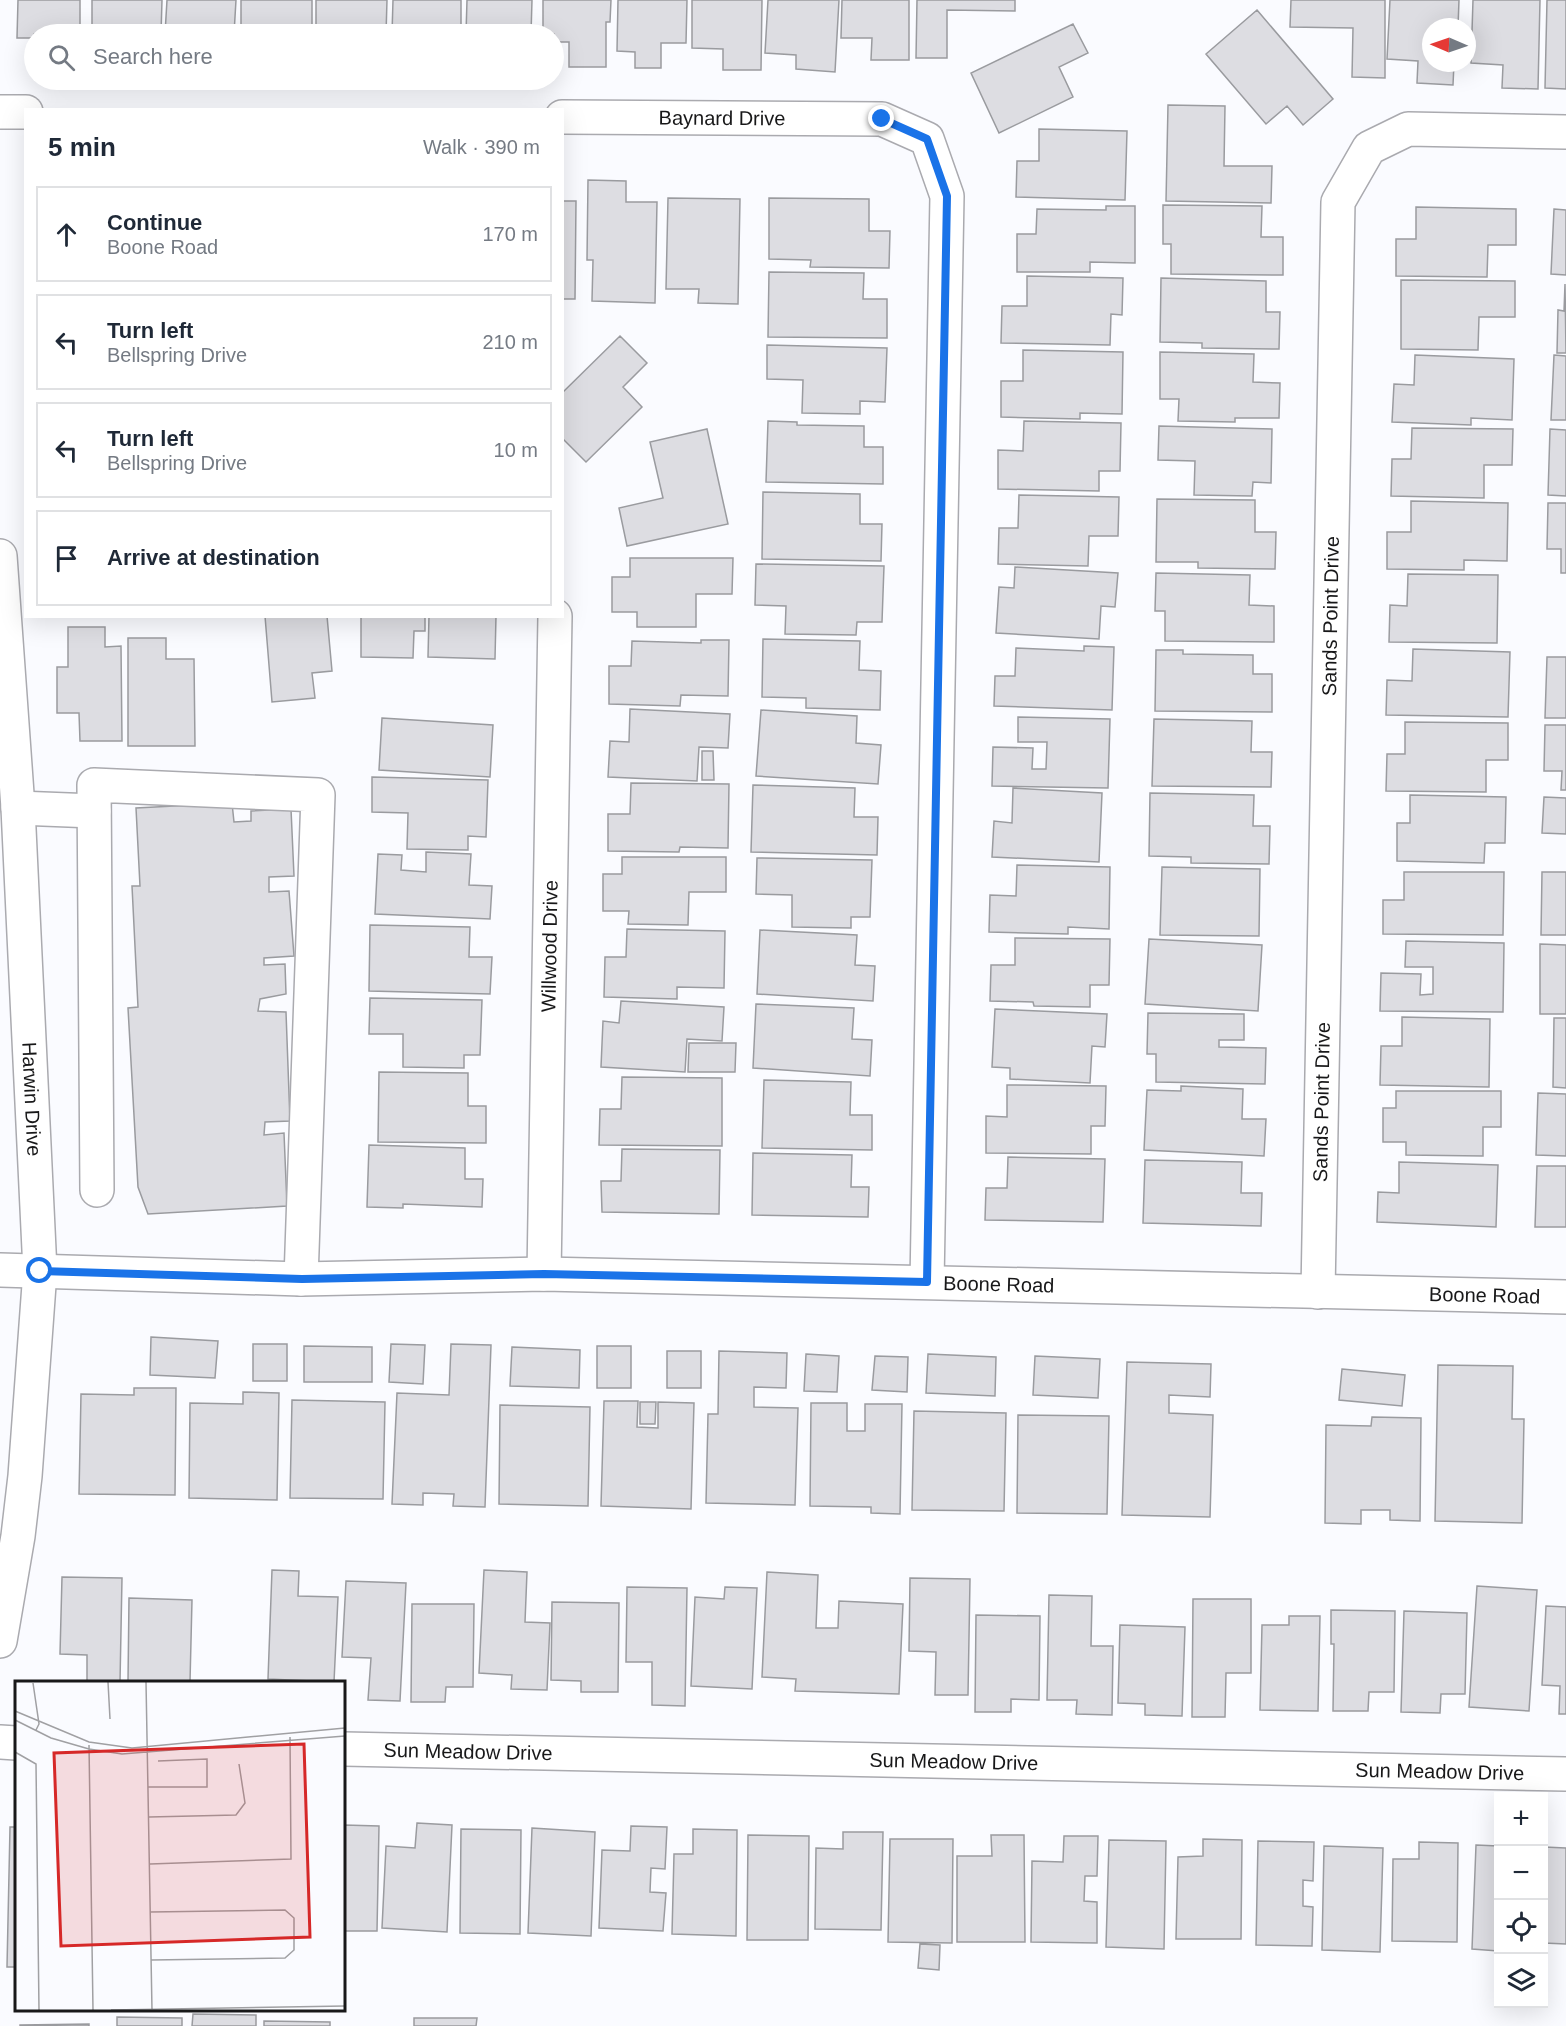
<!DOCTYPE html>
<meta charset="utf-8">
<style>
:root{--surface:#fff;--page:#f6f6f7;--text:#1f2937;--muted:#747a83;--line:#e0e1e3}
body{margin:0;font-family:Arial,sans-serif;background:var(--page);color:var(--text)}
.controls{position:absolute;right:18px;bottom:18px;display:grid;overflow:hidden;border-radius:0px;box-shadow:0 6px 24px #0002}
.controls button{width:54px;height:54px;display:grid;place-items:center;padding:0;border:0;border-bottom:2px solid var(--line);background:var(--surface);color:var(--text);font:30px sans-serif}
.compass{position:absolute;left:1422px;top:18px;width:54px;height:54px;border-radius:50%;background:var(--surface);box-shadow:0 6px 24px #0002;rotate:272deg}
.stop{position:absolute;width:18px;height:18px;margin:-14px;border:4px solid #1a73e8;border-radius:50%;background:#fff}
.stop.end{background:#1a73e8;border-color:#fff;box-shadow:0 2px 6px #0008}
.list{margin:0;padding:0;list-style:none}
h2{display:flex;justify-content:space-between;align-items:center;height:78px;margin:0;padding:0 24px;font-size:26px}
h2 small{font-size:20px;font-weight:400;color:var(--muted)}
.list li{display:grid;grid-template-columns:39px 1fr auto;gap:18px;align-items:center;box-sizing:border-box;height:96px;margin:0 12px 12px;padding:0 12px;border:2px solid var(--line);border-radius:0px}
.list b{display:block;font-size:22px;white-space:nowrap}
.list p{margin:0;font-size:20px;white-space:nowrap;color:var(--muted)}
.list em{font-size:20px;font-style:normal;color:var(--muted)}
.icon{flex:none;width:33px;height:33px;fill:none;stroke:currentColor;stroke-width:2;stroke-linecap:round;stroke-linejoin:round}
.map{position:relative;flex:none;width:1566px;height:2026px;overflow:hidden}
.search{position:absolute;background:var(--surface);box-shadow:0 6px 24px #0002;left:24px;top:24px;width:540px;height:66px;display:flex;align-items:center;gap:15px;box-sizing:border-box;padding:0 21px;border-radius:33px;color:var(--muted);font-size:22px}
.panel{position:absolute;background:var(--surface);box-shadow:0 6px 24px #0002;left:24px;top:108px;width:540px;height:510px;border-radius:0px}
.map>svg:first-child{display:block}
</style>
<div class="map">
<svg width="1566" height="2026" viewBox="0 0 1566 2026">
<rect width="100%" height="100%" fill="#fafbff"/>
<path fill="#dddde2" stroke="#9a9b9f" stroke-width="1.5" d="M18,0h62v34h-46v4h-17z
M92,0h70l-1,34h-69z
M167,0h69l-2,34h-69z
M241,0h71v34h-71z
M316,0h71l-1,34h-70z
M393,0h68v34h-69z
M467,0h65l-1,34h-65z
M543,0h68l-1,22h-4v45h-37v-25h-15v-8h-11z
M618,0h69l-1,43h-25v25h-26v-16l-18,-1z
M692,0h70l-1,70h-38v-21l-31,-1z
M768,0h71l-4,72 -39,-3v-14l-31,-2z
M842,0h67v60h-38l1,-22h-31z
M917,0h98v11l-68,-1v48h-31z
M1291,0h94v78l-33,-1 1,-49 -63,-1z
M1390,0h69l-1,27h-27v36h23l-1,22 -36,-2 1,-22 -31,-2z
M1473,0h67l-2,89 -36,-1 1,-23 -32,-2z
M1547,0h19v89l-21,-1z
M1257,10l76,89 -30,26 -16,-19 -21,18 -60,-70z
M1073,24l15,29 -29,14 14,30 -74,36 -28,-60z
M1168,105l57,1 -1,60h48l-1,37 -105,-2z
M1039,129l88,2 -2,69 -109,-3 1,-36h22z
M588,180l38,1v21h31l-2,101 -63,-2 1,-41h-6z
M668,198l72,1 -2,105 -40,-1 1,-14h-33z
M769,198l100,1v32h21l-1,37 -79,-1 1,-7 -42,-1z
M562,201h14l-1,98h-13z
M1163,205l99,1 -1,31h22v38l-112,-1v-30h-8z
M1106,206h29v57l-45,-1v10h-73v-38h19l1,-25 69,1z
M1416,207l100,2v36h-28l-1,32 -91,-1v-37h20z
M1554,209l12,1v65l-15,-1z
M769,272l95,1 -1,26h24v39l-119,-1z
M1027,276l96,2 -1,37 -11,-1 -1,31 -109,-2 1,-37h25z
M1161,278l105,3v31h14l-1,37 -77,-1v-5l-42,-1z
M1401,280l114,1v36h-36l-1,33 -77,-1z
M1565,284l1,69h-9l1,-43 6,1z
M620,336l27,27 -24,24 19,20 -56,55 -24,-24v-45z
M767,345l120,3 -2,54 -25,-1v13l-58,-1 1,-33 -36,-1z
M1023,350l100,2 -1,62 -42,-1v6l-79,-2v-36h22z
M1160,352l94,2 -1,28 27,1 -1,35h-44v4l-57,-1 1,-22h-19z
M1415,355l99,4 -2,61 -41,-2v7l-79,-3 2,-38 20,1z
M1554,355l12,1v64h-15z
M768,421l29,1v3l67,1v21h19v37l-117,-2z
M1024,421l97,2 -1,48h-21v20l-101,-2v-39l25,1z
M1159,426l113,3 -1,54 -18,-1 -1,14 -58,-1 1,-34 -37,-1z
M1412,428l101,1 -1,36h-28v33l-93,-2 1,-37h19z
M707,429l21,95 -101,22 -8,-38 44,-10 -13,-56z
M1550,429l16,1v66l-18,-1z
M763,492l97,2v30h22l-1,37 -119,-2z
M1019,495l100,2 -1,39h-29l-1,30 -90,-2 1,-36h19z
M1157,499l98,1v32h21l-1,37 -77,-1v-6h-42z
M1411,501l97,2 -1,58 -43,-1v10l-77,-1v-37h24z
M1548,503h18v70h-5v-24h-14z
M630,558h103l-1,36h-36v33h-59v-15h-25v-35h18z
M756,564l128,2 -2,56h-25l-1,13 -71,-1 1,-28 -31,-1z
M1015,567l103,6 -3,34 -14,-1 -2,33 -103,-6 3,-46 15,1z
M1156,573l94,2 -1,30 25,1v36l-109,-1v-30h-10z
M1408,574l90,1 -1,68 -108,-1 1,-37 17,1z
M265,616h62l5,55 -20,2 3,25 -43,4z
M361,616h64v15h-11l-1,27 -52,-1z
M429,616h67l-1,43 -67,-2z
M68,627h37v20l16,-1 1,95h-42l-1,-28h-22v-46h11z
M128,638h38v21h28l1,87h-67z
M763,639l97,2 -1,29 22,1 -1,39 -74,-2v-10l-44,-1z
M701,640h28l-1,56 -47,-1 -1,11 -71,-2v-38h22l1,-25 69,2z
M1084,646l30,1 -2,63 -118,-4 1,-30h20l1,-28 68,3z
M1413,649l97,3 -2,65 -122,-2 1,-35 25,1z
M1156,650h27v4l70,1v19h19v38l-117,-1z
M1547,657h19v61h-21z
M630,709l100,5 -2,34 -29,-1 -2,34 -89,-4 2,-36 19,1z
M761,710l96,6 -1,27 25,2 -3,39 -122,-8z
M1018,717l92,2 -2,69 -116,-2 1,-39 40,1 -1,21h14l1,-27h-29z
M382,718l111,7 -3,52 -111,-7z
M1154,719l98,2 -1,31h21l-1,35 -119,-1z
M1405,722l103,1v37h-22v32l-100,-1 1,-37h18z
M1545,725h21v65h-5l1,-19h-18z
M702,751h11l1,29h-12z
M372,777l116,3 -2,57 -18,-1v14l-61,-1 1,-36 -36,-1z
M631,783l98,1 -1,64 -48,-1 -1,5 -71,-1v-37h22z
M753,785l102,3 -1,29h24l-1,38 -126,-3z
M1013,788l89,5 -3,69 -107,-5 2,-36 18,2z
M1150,793l104,2 -1,31h17l-1,38 -78,-1v-6l-42,-1z
M1410,795l96,2 -1,46h-20l-1,20 -87,-2v-38h13z
M1544,797l22,1v36l-24,-1z
M232,803l2,19 17,-1v-10l40,-2 3,67 -25,1v15l20,-1 5,65 -30,2v7l21,-1 1,30 -26,5 -2,12 28,1 4,109 -25,1 -1,13 20,-2 3,73 -139,8 -10,-27 -10,-179 10,-1 -6,-121h8l-4,-78z
M426,852l45,2 -2,31 23,1 -2,33 -115,-5 3,-60 24,1 -1,15 25,2z
M622,857h104v35h-37l-1,33 -60,-1 1,-13h-26v-37h19z
M757,858l115,2 -2,57h-19v11l-59,-1v-32l-36,-1z
M1017,865l93,2 -1,62 -41,-2v7l-79,-2 1,-37 26,1z
M1162,867l98,2 -1,67 -99,-1z
M1404,872h100l-1,63 -120,-1v-34h21z
M1542,872h24v63h-25z
M370,925l100,2 -1,30h23l-2,37 -121,-3z
M627,929l98,2 -1,57 -47,-1v12l-73,-2 1,-40h21z
M760,930l97,5 -2,30 20,1 -2,35 -116,-7z
M1015,938l95,1 -1,46h-19v22l-56,-1 -1,-4 -43,-1 1,-36h24z
M1149,939l113,6 -4,66 -113,-7z
M1406,941l98,2 -1,69 -123,-1 1,-38 40,1 -1,21 13,-1v-27h-28z
M1540,944l26,1v69h-26z
M370,998l112,2 -2,55h-16v13l-61,-1v-33h-34z
M621,1001l103,6 -2,34 -35,-2 -2,33 -84,-5 2,-46 16,2z
M756,1004l98,4 -2,31 20,1 -2,36 -117,-8z
M995,1009l112,5 -2,33 -13,-1 -2,37 -80,-4v-11l-18,-1z
M1148,1013l96,1v26h-25v7l47,1 -1,36 -109,-2v-28h-9z
M1402,1017l88,2 -1,68 -109,-2 1,-39h21z
M1554,1018h12v70l-13,-1z
M689,1043h47l-1,29h-47z
M379,1072l89,1v33h18v37l-108,-1z
M622,1077l100,1v68l-123,-1 1,-36h21z
M764,1080l87,2 -1,33h22v35l-110,-2z
M1007,1085l99,1 -1,40h-14v28l-105,-1v-37l21,1z
M1181,1086l62,3 -1,30h24l-2,37 -120,-6 3,-60 34,1z
M1396,1091h105v36h-18v29l-77,-1v-13h-23v-34h13z
M1538,1093l28,1v62l-30,-1z
M369,1145l96,3v31h18l-1,28 -79,-3v4l-36,-1z
M622,1149l98,1 -1,64 -117,-2 -1,-31h20z
M753,1153l99,2 -1,32h18l-1,30 -116,-2z
M1008,1157l97,2 -2,63 -118,-2 1,-32h21z
M1145,1160l97,2 -1,31h21l-1,33 -118,-3z
M1399,1162l99,3 -2,62 -119,-5 1,-30 21,1z
M1537,1166h29v61h-31z
M151,1337l67,4 -3,37 -65,-3z
M253,1344h34v37h-34z
M391,1344l34,1 -2,39 -34,-2z
M451,1344l40,1 -6,162 -32,-1 1,-12 -31,-1v12l-31,-1 5,-111 52,2z
M304,1346l68,1v35h-68z
M597,1346h34v42h-34z
M512,1347l68,3 -1,38 -69,-2z
M667,1351h34v37h-34z
M719,1351l68,2 -1,35 -32,-1v20l44,1 -3,97 -89,-2 2,-89h10z
M806,1354l33,2 -2,36 -33,-1z
M928,1354l68,3 -1,39 -69,-3z
M875,1356l33,1 -1,35 -35,-2z
M1035,1356l65,3 -2,39 -65,-3z
M1127,1362l84,2 -1,33 -41,-2v18l44,2 -3,102 -88,-2z
M1438,1365l75,1 -1,53h12l-2,104 -87,-2z
M1342,1369l63,6 -3,31 -63,-6z
M134,1388h42l-1,107 -96,-1 2,-100 53,1z
M243,1392l36,1 -2,107 -88,-2 1,-95 53,1z
M292,1400l93,2 -2,97 -93,-1z
M604,1401h34l-1,26 21,1v-26l36,1 -3,106 -90,-3z
M640,1402h16l-1,22h-15z
M811,1403h36v28h18v-27h37l-2,110 -29,-1v-6l-61,-1z
M500,1405l90,2 -2,99 -89,-2z
M914,1411l92,2 -2,98 -92,-1z
M1018,1415l91,1 -2,98 -90,-1z
M1372,1417l49,1 -1,103 -30,-1v-10h-29v14l-36,-1 1,-98 45,1z
M272,1570l27,1 -1,25 40,1 -4,85 -66,-3z
M484,1570l43,2 -2,50 25,1 -3,67 -36,-1 1,-14 -33,-2z
M767,1572l51,3 -2,53h22l1,-27 64,3 -4,90 -104,-3 1,-12 -34,-2z
M62,1577l60,1 -2,104h-33v-27l-27,-1z
M910,1578l60,1 -2,116h-33l1,-43 -27,-1z
M346,1581l60,2 -6,118 -32,-1 3,-42 -29,-1z
M1477,1586l60,4 -8,121 -60,-4z
M627,1587l60,1 -2,118 -33,-1v-43h-26z
M725,1587l32,1 -5,101 -61,-3 4,-89 29,2z
M1049,1595l43,1 -1,50h22l-1,69 -36,-1 1,-14h-30z
M129,1598l63,2 -2,82h-62z
M1193,1599h58v74h-25l-1,44h-33z
M552,1602l67,1 -1,89h-37v-11l-30,-1z
M412,1604h62l-1,83h-27l-1,15h-34z
M1546,1606l20,1v107h-7l1,-28 -18,-1z
M1331,1610l64,1 -1,81h-25l-1,19h-35l1,-67h-3z
M1404,1611l63,2 -2,81h-24l-1,19 -39,-1z
M976,1615l64,1 -1,84 -28,-1v13h-36z
M1289,1616h31l-2,95 -58,-1 2,-85h27z
M1120,1625l65,2 -3,89 -37,-1v-11l-27,-1z
M417,1823l35,2 -5,107 -65,-4 4,-82 29,2z
M344,1825l35,1 -2,105h-33z
M631,1826l36,1 -2,42 -14,-1 -1,24 16,1 -3,38 -64,-3 3,-78 28,1z
M10,1827h6v140h-9z
M532,1828l63,4 -4,104 -63,-3z
M461,1829l60,1 -1,104 -60,-1z
M693,1829l44,1 -1,106 -64,-2 2,-80h19z
M843,1832h40l-2,98 -66,-1 1,-81 27,1z
M748,1835l61,1 -1,104h-61z
M991,1835h33l1,107h-68v-86h35z
M1064,1836h34l-1,40h-12l-1,25 13,1v41l-66,-1 1,-81 31,1z
M890,1839h63l-1,104 -64,-1z
M1203,1839l39,1 -1,99h-65l2,-82 25,-1z
M1109,1840l57,1 -2,108 -58,-2z
M1258,1841l56,1 -1,39 -10,-1v26l10,1 -1,39 -56,-1z
M1419,1842l39,1 -1,99 -65,-1 1,-82h26z
M1476,1845l22,1v105l-26,-2z
M1324,1846l59,2 -3,104 -58,-2z
M1544,1847l22,1v96l-22,-1z
M920,1944l20,1 -1,25 -21,-2z
M193,2014l63,1v11h-64z
M117,2017l65,1v8h-65z
M414,2018h63l-1,8h-62z
M264,2021l66,1v4h-66z
M89,2024v2h-69v-1z"/>
<g fill="none" stroke-linecap="round" stroke-linejoin="round">
<defs>
<g id="minor">
<path d="M0,112h26"/>
<path id="s1" d="M562,117l320,2 45,20 20,57 -20,1086"/>
<path d="M18,808l76,3"/>
<path d="M97,1190l-3,-405 224,10 -17,484"/>
<path id="s2" d="M0,1270l301,9 243,-5 1022,23"/>
<path id="s3" d="M544,1274l11,-658"/>
<path id="s4" d="M1318,1292l20,-1090 31,-54 39,-19 158,3"/>
<path d="M0,1742l16,1"/>
<path id="s5" d="M344,1749l1222,25"/>
</g>
<g id="major">
<path id="s6" d="M0,556l18,252 22,463 -15,205 -7,60 -18,105"/>
</g>
</defs>
<use href="#minor" stroke="#aaaaaf" stroke-width="36"/>
<use href="#major" stroke="#aaaaaf" stroke-width="36"/>
<use href="#minor" stroke="#fff" stroke-width="33"/>
<use href="#major" stroke="#fff" stroke-width="33"/>
</g>
<g fill="none" stroke-linecap="round" stroke-linejoin="round">
<path stroke="#1a73e8" stroke-width="8" d="M40,1271l262,8 242,-5 383,8 20,-1086 -20,-57 -45,-20"/>
</g>
<g text-anchor="middle" stroke-width="4.5" stroke-linejoin="round" paint-order="stroke">
<g font-size="20" fill="#181819" stroke="#fff">
<text dy="7" stroke="none"><textPath href="#s1" startOffset="160">Baynard Drive</textPath></text>
<text dy="7" stroke="none"><textPath href="#s4" startOffset="676">Sands Point Drive</textPath></text>
<text dy="7" stroke="none"><textPath href="#s3" startOffset="328">Willwood Drive</textPath></text>
<text dy="7" stroke="none"><textPath href="#s6" startOffset="544">Harwin Drive</textPath></text>
<text dy="7" stroke="none"><textPath href="#s4" startOffset="190">Sands Point Drive</textPath></text>
<text dy="7" stroke="none"><textPath href="#s2" startOffset="999">Boone Road</textPath></text>
<text dy="7" stroke="none"><textPath href="#s2" startOffset="1485">Boone Road</textPath></text>
<text dy="7" stroke="none"><textPath href="#s5" startOffset="124">Sun Meadow Drive</textPath></text>
<text dy="7" stroke="none"><textPath href="#s5" startOffset="610">Sun Meadow Drive</textPath></text>
<text dy="7" stroke="none"><textPath href="#s5" startOffset="1096">Sun Meadow Drive</textPath></text>
</g>
</g>
<g transform="translate(15 1681)">
<rect width="330" height="330" fill="#fafbff"/>
<path fill="none" stroke="#a0a0a3" stroke-width="1.5" d="M93,1l2,37M131,1l6,328M18,2l6,41 -3,6M0,30l74,31 43,6 213,-20M0,39l36,18 38,11 33,5 223,-18M74,64l4,265M0,71l21,12 3,246M133,106h59v-28l-49,2M134,136l87,-2 9,-12 -6,-39M135,183l141,-5 -1,-122M135,231l135,-2 9,8v32l-9,8 -134,2M96,329l234,-4"/>
<path fill="#d62828" fill-opacity="0.15" stroke="#d62828" stroke-width="3" d="M289,63l6,193 -249,9 -7,-193z"/>
<rect width="330" height="330" fill="none" stroke="#181819" stroke-width="3"/>
</g>
</svg>
<div class="controls">
<button>+</button>
<button>−</button>
<button><svg class="icon" aria-label="locate" viewBox="0 0 24 24"><circle cx="12" cy="12" r="6"/><path d="M12 2v4M12 18v4M2 12h4M18 12h4"/></svg></button>
<button><svg class="icon" aria-label="layers" viewBox="0 0 24 24"><path d="M12 4l9 5-9 5-9-5zM3 14l9 5 9-5"/></svg></button>
</div>
<svg class="compass" viewBox="-18 -18 36 36"><path d="M0-13l5 13h-10z" fill="#e53935"/><path d="M0 13l5-13h-10z" fill="#747a83"/></svg>
<div class="stop" style="left:40px;top:1271px"></div>
<div class="stop end" style="left:882px;top:119px"></div>
<div class="search"><svg class="icon" aria-label="search" viewBox="0 0 24 24"><circle cx="10" cy="10" r="6"/><path d="M15 15l6 6"/></svg>Search here</div>
<section class="panel">
<h2>5 min<small>Walk · 390 m</small></h2>
<ul class="list">
<li><svg class="icon" aria-label="ahead" viewBox="0 0 24 24"><path d="M12 20V5M6 11l6-6 6 6"/></svg><div><b>Continue</b><p>Boone Road</p></div><em>170 m</em></li>
<li><svg class="icon" aria-label="left" viewBox="0 0 24 24"><path d="M17 20v-9H6M10 6l-5 5 5 5"/></svg><div><b>Turn left</b><p>Bellspring Drive</p></div><em>210 m</em></li>
<li><svg class="icon" aria-label="left" viewBox="0 0 24 24"><path d="M17 20v-9H6M10 6l-5 5 5 5"/></svg><div><b>Turn left</b><p>Bellspring Drive</p></div><em>10 m</em></li>
<li><svg class="icon" aria-label="arrive" viewBox="0 0 24 24"><path d="M6 21V4h12l-3 4 3 4H6"/></svg><div><b>Arrive at destination</b></div></li>
</ul>
</section>
</div>
